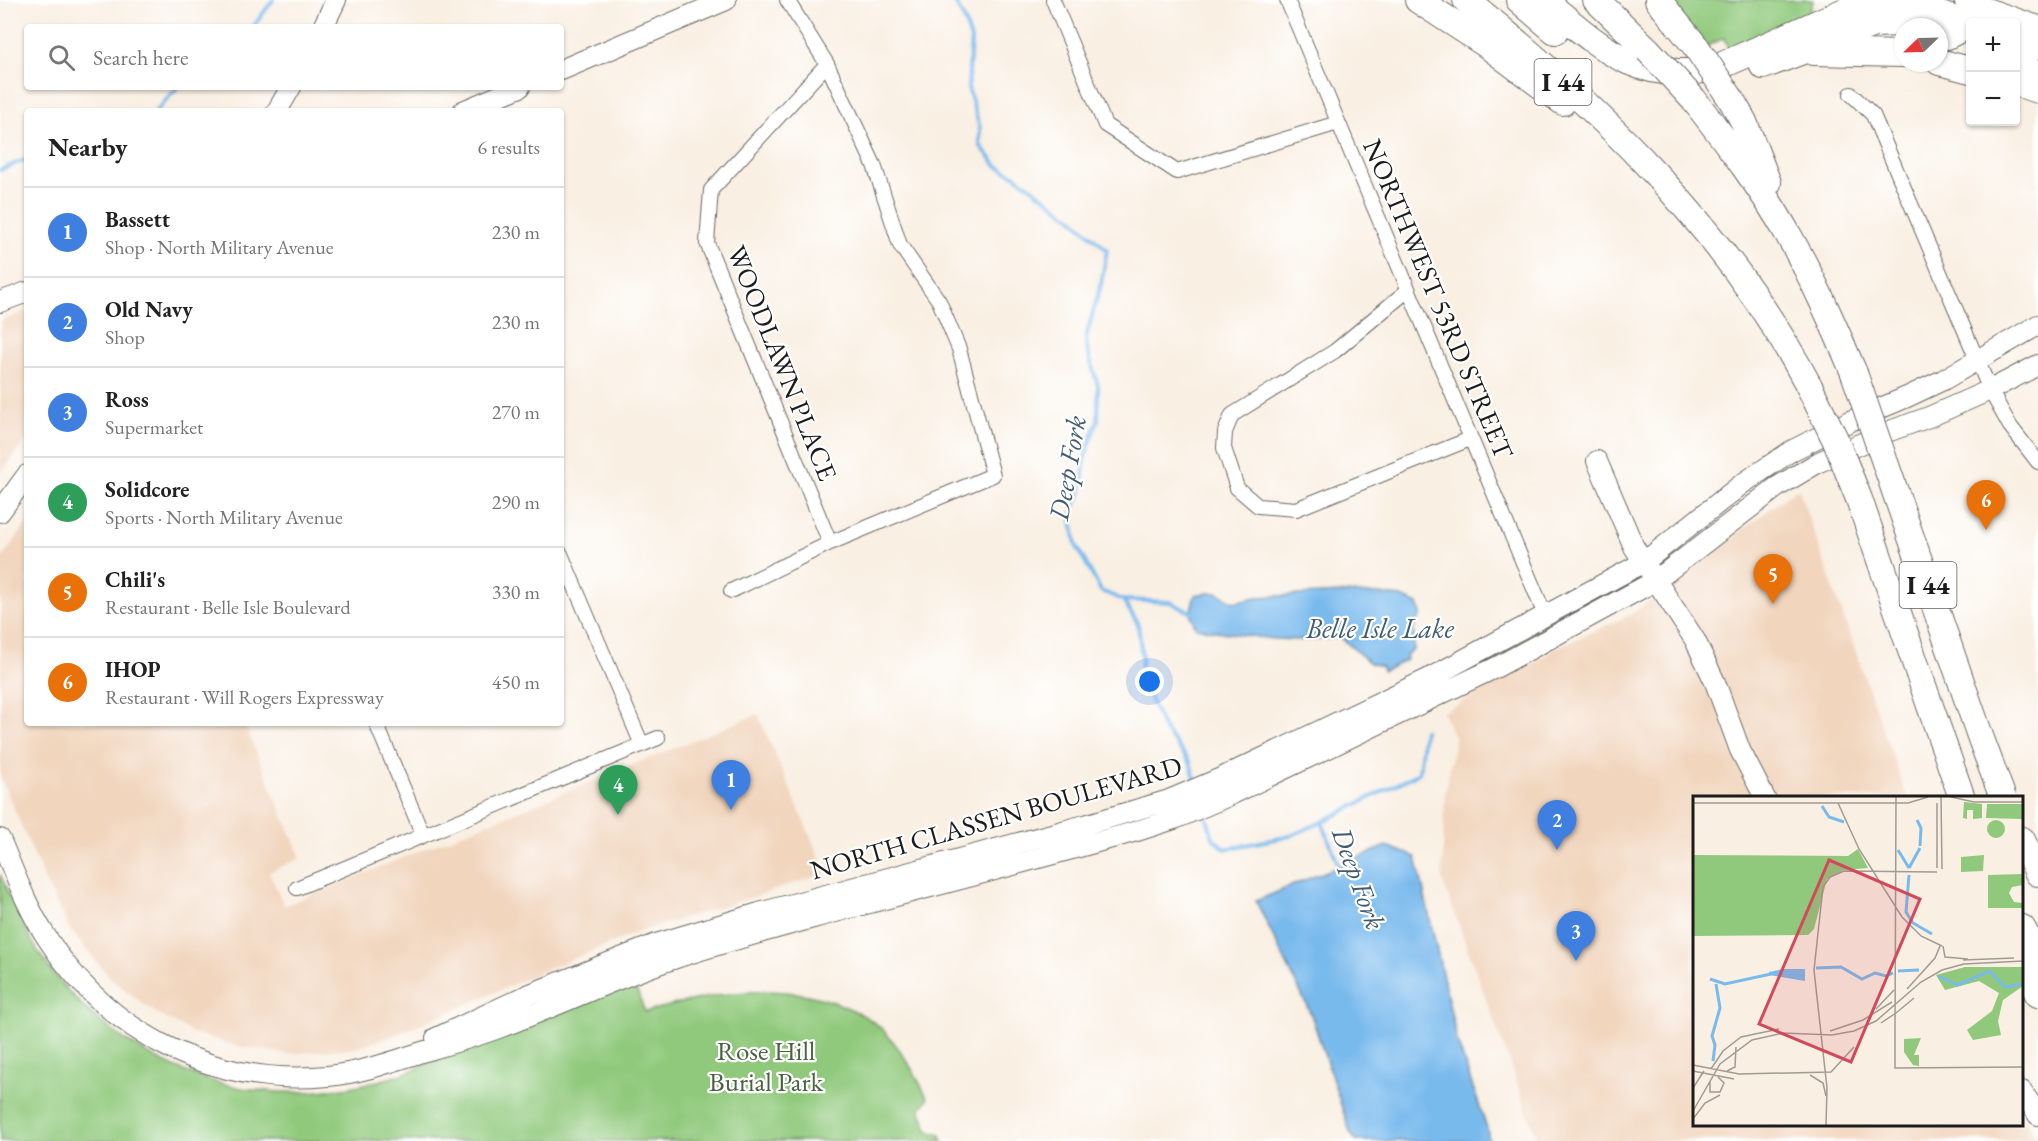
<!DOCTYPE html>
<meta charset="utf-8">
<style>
:root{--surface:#fff;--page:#f2f2f2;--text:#222;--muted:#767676;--line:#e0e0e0;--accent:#2563eb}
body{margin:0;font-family:"EB Garamond",serif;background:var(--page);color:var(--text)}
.controls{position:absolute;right:18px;top:18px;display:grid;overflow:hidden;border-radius:6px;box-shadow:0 2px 4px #0004}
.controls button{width:54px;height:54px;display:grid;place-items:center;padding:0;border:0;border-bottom:2px solid var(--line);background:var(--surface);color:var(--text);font:30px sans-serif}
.compass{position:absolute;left:1894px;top:18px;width:54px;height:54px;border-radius:50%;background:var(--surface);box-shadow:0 2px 4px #0004;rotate:247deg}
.you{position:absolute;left:1150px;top:682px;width:21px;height:21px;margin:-15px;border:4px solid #fff;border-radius:50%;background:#1a73e8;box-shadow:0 0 0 9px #1a73e833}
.badge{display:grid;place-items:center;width:39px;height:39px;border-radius:50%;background:var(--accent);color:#fff;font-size:20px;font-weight:700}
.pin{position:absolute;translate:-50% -50px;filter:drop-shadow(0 2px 3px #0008)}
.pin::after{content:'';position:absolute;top:32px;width:21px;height:18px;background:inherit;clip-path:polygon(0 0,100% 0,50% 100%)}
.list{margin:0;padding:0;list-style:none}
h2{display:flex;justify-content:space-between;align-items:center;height:78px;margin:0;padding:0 24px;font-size:26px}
h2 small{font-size:20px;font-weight:400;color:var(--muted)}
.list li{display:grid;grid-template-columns:39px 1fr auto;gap:18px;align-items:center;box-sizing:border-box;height:90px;padding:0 24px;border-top:2px solid var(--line)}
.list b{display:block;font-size:22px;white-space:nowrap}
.list p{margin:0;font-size:20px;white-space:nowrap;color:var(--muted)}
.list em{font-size:20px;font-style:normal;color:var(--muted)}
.icon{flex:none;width:33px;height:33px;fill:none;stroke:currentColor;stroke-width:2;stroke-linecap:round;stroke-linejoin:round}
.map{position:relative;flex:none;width:2038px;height:1141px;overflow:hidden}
.search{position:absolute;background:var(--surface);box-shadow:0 2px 4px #0004;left:24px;top:24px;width:540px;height:66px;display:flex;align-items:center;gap:15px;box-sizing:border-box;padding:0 21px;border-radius:6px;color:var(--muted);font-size:22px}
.panel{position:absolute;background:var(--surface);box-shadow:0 2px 4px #0004;left:24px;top:108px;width:540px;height:618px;border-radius:6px}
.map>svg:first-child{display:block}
</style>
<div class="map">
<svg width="2038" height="1141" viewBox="0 0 2038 1141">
<rect width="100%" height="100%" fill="#fff"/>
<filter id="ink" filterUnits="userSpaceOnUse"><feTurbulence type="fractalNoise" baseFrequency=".0167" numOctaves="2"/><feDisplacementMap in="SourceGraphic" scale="12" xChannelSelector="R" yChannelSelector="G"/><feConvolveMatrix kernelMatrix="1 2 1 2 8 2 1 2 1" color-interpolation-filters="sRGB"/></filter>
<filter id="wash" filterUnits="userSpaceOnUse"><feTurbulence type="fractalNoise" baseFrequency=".008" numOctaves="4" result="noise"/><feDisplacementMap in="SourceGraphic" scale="24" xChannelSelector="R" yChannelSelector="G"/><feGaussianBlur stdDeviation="1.35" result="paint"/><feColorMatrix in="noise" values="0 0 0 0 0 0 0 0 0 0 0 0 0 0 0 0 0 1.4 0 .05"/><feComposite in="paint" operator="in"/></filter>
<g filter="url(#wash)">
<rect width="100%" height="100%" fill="#f9efe2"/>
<path fill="#f1d5bd" d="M27,310v129l-27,35v-152z
M1798,488l109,309 -213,1v326h328v-10l16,27h-500l-96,-262 3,-86 10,-54 -12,-27 88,-47 27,-18 74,-33z
M27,523v200h217l57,135 -32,14 15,34 474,-192 68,159 -75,25 -104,31 -63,25 -187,80 -40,14 -69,6 -52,-8 -43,-13 -36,-19 -45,-34 -41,-49 -25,-48 -46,-107v-215z"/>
<path fill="#90c97c" stroke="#56724c" stroke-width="1.5" d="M1666,0h147v2l-5,15 -78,36 -6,-15 -19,9z
M0,874c12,28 24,56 41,82 51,77 144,132 237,136 42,2 82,-5 122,-17l233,-94 12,31c66,-17 133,-34 199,-6 14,6 28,13 39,24 20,21 32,44 45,69l-8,10 9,23 11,2 3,7h-943z"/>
<path fill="#79baed" stroke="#4a6b84" stroke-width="1.5" d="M1208,593h10l16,9 23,-5 86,-4 36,1 23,3 16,7 3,10 -7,14v21l-8,6 1,5 -24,11 -1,-4 -12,-4 -30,-26c-49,8 -96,-2 -144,-9l-6,-15 5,-18z
M1386,846l30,11 42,187 29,84 2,13h-133l-6,-9 -39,-118 -55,-113z"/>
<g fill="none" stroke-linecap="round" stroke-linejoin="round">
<path stroke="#79baed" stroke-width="4" d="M954,0l10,19 7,20 -3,49 12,40v17l17,21 19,10 57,43 34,31 -6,34 -15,53 1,12 11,37v34l-13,37 -4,36 -7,15 -2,12 2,12 2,13 25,46 22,9 15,24 4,33 -2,20 24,52 26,33 6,20
M253,27l20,-27
M156,111l22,-24
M0,170l27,-11
M1123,600l47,2 22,11
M1205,812l8,26 12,11 65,-13 32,-14 18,47
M1322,822l97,-49 5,-43"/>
</g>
</g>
<g filter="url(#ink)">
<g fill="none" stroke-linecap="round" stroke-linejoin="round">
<defs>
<path id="street" d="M1053,0l52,125 72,47 161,-49
M1287,0l258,615
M827,64l-116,126 -4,53 123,300
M1851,94l22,21 117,275 20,36 28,36
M1408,290l-73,61 -103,64 -7,17 -1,16 13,40 21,18 38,3 174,-70
M561,554l81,191
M731,591l99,-48 163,-68 -34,-126 -20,-48 -39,-56 -26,-80 -47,-101 -40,-64
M376,723l47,112
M297,888l361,-150"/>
<path id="secondary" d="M1964,0l74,26
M323,27l13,-27
M561,70l165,-70
M277,111l14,-24
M463,111l57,-24
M0,302l27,-10
M1597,461l37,86 61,93 20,42 25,68 25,48
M0,512l27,-37
M0,839c14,33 27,69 47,99 62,96 167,149 281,138 32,-3 63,-14 94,-24 24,-7 49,-14 74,-23 60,-22 118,-51 180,-71 57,-19 116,-34 174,-50 96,-25 192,-50 287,-77l40,-13 49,-21 271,-130 158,-86 122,-94 42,-25 68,-30 42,-15 61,-27 48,-25
M436,1038l94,-44 126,-50 103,-31 326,-88 84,-25 50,-21 209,-100 216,-117 98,-78 49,-33 59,-30 57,-24 36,-17 95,-55
M2022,1091l16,24"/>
<path id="highway" d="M1418,0l69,45 76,57
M1466,0c135,109 261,231 343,386
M1519,0l36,31
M1544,0c56,47 95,87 174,67l140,-62 37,-4 75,23
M1596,0l52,50
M1658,0l39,48
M1939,34l8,2 23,-12 5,-20
M2016,39l22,7
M1814,52l89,2
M2016,58l15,13
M1939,62l31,8
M1763,66l111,-42 29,-1 13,4
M2016,83l22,7
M1731,99l13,23 24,61
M1694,100c34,44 68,88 95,136 25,44 45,90 65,137
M1919,674l43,124
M2022,840l16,33
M2022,928l16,28
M2022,960l16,34"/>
</defs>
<use href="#street" stroke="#696661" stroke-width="16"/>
<use href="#secondary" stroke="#696661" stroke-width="22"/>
<use href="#highway" stroke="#696661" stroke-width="28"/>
<use href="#street" stroke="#fff" stroke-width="14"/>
<use href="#secondary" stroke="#fff" stroke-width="20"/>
<use href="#highway" stroke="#fff" stroke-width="26"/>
<defs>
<path id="highway-bridge" d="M1697,48l34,51
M1648,50l46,50
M1854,373l126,363 23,62
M1809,386l26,53 24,60 60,175"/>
</defs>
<use href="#highway-bridge" stroke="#696661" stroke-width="28" stroke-linecap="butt"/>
<use href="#highway-bridge" stroke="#fff" stroke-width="26"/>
</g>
</g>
<g text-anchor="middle" stroke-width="4.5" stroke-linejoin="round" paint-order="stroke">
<g fill="#fff" stroke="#606060" stroke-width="1.5">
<rect x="1534.5" y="59" width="57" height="46" rx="4.5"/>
<rect x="1899.5" y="562" width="57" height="46" rx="4.5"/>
</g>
<g font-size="26" font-weight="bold" fill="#1c1c1c">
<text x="1563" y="91">I 44</text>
<text x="1928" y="594">I 44</text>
</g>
<g font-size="27" fill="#1c1c1c" stroke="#fff">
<text transform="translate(1438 299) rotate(67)" y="9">NORTHWEST 53RD STREET</text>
<text transform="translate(782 363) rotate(68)" y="9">WOODLAWN PLACE</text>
<text transform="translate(996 818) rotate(-16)" y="9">NORTH CLASSEN BOULEVARD</text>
</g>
<g font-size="27" fill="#4a6142" stroke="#fff">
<text x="766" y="1060">Rose Hill<tspan x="766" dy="31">Burial Park</tspan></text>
</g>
<g font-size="28" font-style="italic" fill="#415b70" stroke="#fff">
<text transform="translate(1067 468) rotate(-80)" y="10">Deep Fork</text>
<text x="1380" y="638">Belle Isle Lake</text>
<text transform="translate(1359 878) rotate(70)" y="10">Deep Fork</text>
</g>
</g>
<g transform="translate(1693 796)">
<rect width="330" height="330" fill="#f9efe2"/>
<path d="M271,6l18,2v14l-9,1v-9h-6v9l-4,-1zM330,8v15l-37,-1 1,-14zM294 33a9 9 0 1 1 18 0a9 9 0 1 1-18 0ZM165,53l10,19 -24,2 -17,9 -13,50 -6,6 -115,1v-81l155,1zM291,59l-1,16 -22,1v-15zM330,78v11l-11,2 -3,6 5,9 9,1v5h-35v-33zM272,171h58v19l-20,14 -5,21 3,14 -28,5 -6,-10 25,-19 7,-18 -20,-12 -34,9 -9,-15zM228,242l-7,17h5v11l-6,-1 -9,-13v-13z" fill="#90c97c"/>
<path d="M90,173h22v12l-36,-6v-3z" fill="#79baed"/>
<path fill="none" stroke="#79baed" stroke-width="3" d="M129,10l7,11 15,5M224,24l4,8 -1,18M205,54l11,18M216,72l11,-20M216,79l-3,37 7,11 19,11M123,172l25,-1 21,12 13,-6 11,3 7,-3M205,175l21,-1M245,180l20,9 31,-14 16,16 18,-3M17,183l15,5 46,-10M20,265l2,-16 -3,-9 8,-28 -4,-24"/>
<path fill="none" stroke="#a19b93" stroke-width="1.5" d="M248,1l1,72M258,1l23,5h49M0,7h215l20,-6M145,7l21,46 43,68 19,19 21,10M244,7v65M250,150l2,11 23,2M270,164l51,-2M214,193l28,-31 5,-12M183,213l18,-19M203,217l18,-15M188,227l15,-10M202,233v39l128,-1M137,235l33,-11 29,-18M202,236l1,-235M0,269l46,9 92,-2 23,-25M18,273l12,-18 18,-14 38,-8M0,275l41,8M34,275l8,-4 1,-20M117,279l13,8 3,13M17,285v11h10l4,-9 -6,-6M0,292l11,-17M0,315l27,-47 32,-24 31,-7 49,2 22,-4 22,-10 45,-39 21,-12 22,-6 59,-3M0,323l12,-16 15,-8M133,329l1,-37 -13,-118 9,-83 7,-10 14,-6 93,1"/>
<path fill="#d1495b" fill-opacity="0.15" stroke="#d1495b" stroke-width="3" d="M136,64l91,39 -69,163 -92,-38z"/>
<rect width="330" height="330" fill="none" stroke="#1c1c1c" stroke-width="3"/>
</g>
</svg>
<div class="controls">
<button>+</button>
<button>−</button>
</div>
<svg class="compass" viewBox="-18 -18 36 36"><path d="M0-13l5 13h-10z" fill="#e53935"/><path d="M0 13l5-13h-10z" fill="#767676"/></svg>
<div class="you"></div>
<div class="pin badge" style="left:731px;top:810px;background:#3f7fe0">1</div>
<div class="pin badge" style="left:1557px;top:850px;background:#3f7fe0">2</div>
<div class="pin badge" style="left:1576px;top:961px;background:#3f7fe0">3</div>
<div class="pin badge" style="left:618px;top:815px;background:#2e9e5b">4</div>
<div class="pin badge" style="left:1773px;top:604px;background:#e8710a">5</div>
<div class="pin badge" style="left:1986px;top:530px;background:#e8710a">6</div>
<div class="search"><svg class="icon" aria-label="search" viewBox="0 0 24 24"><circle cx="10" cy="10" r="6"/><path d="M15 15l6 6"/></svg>Search here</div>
<section class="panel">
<h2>Nearby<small>6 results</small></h2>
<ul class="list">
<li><span class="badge" style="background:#3f7fe0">1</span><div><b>Bassett</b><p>Shop · North Military Avenue</p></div><em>230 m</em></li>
<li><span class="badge" style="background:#3f7fe0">2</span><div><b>Old Navy</b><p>Shop</p></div><em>230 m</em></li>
<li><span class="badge" style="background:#3f7fe0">3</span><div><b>Ross</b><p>Supermarket</p></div><em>270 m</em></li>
<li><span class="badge" style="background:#2e9e5b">4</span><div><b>Solidcore</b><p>Sports · North Military Avenue</p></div><em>290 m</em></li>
<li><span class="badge" style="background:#e8710a">5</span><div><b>Chili's</b><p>Restaurant · Belle Isle Boulevard</p></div><em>330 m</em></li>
<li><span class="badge" style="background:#e8710a">6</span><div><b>IHOP</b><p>Restaurant · Will Rogers Expressway</p></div><em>450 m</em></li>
</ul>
</section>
</div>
